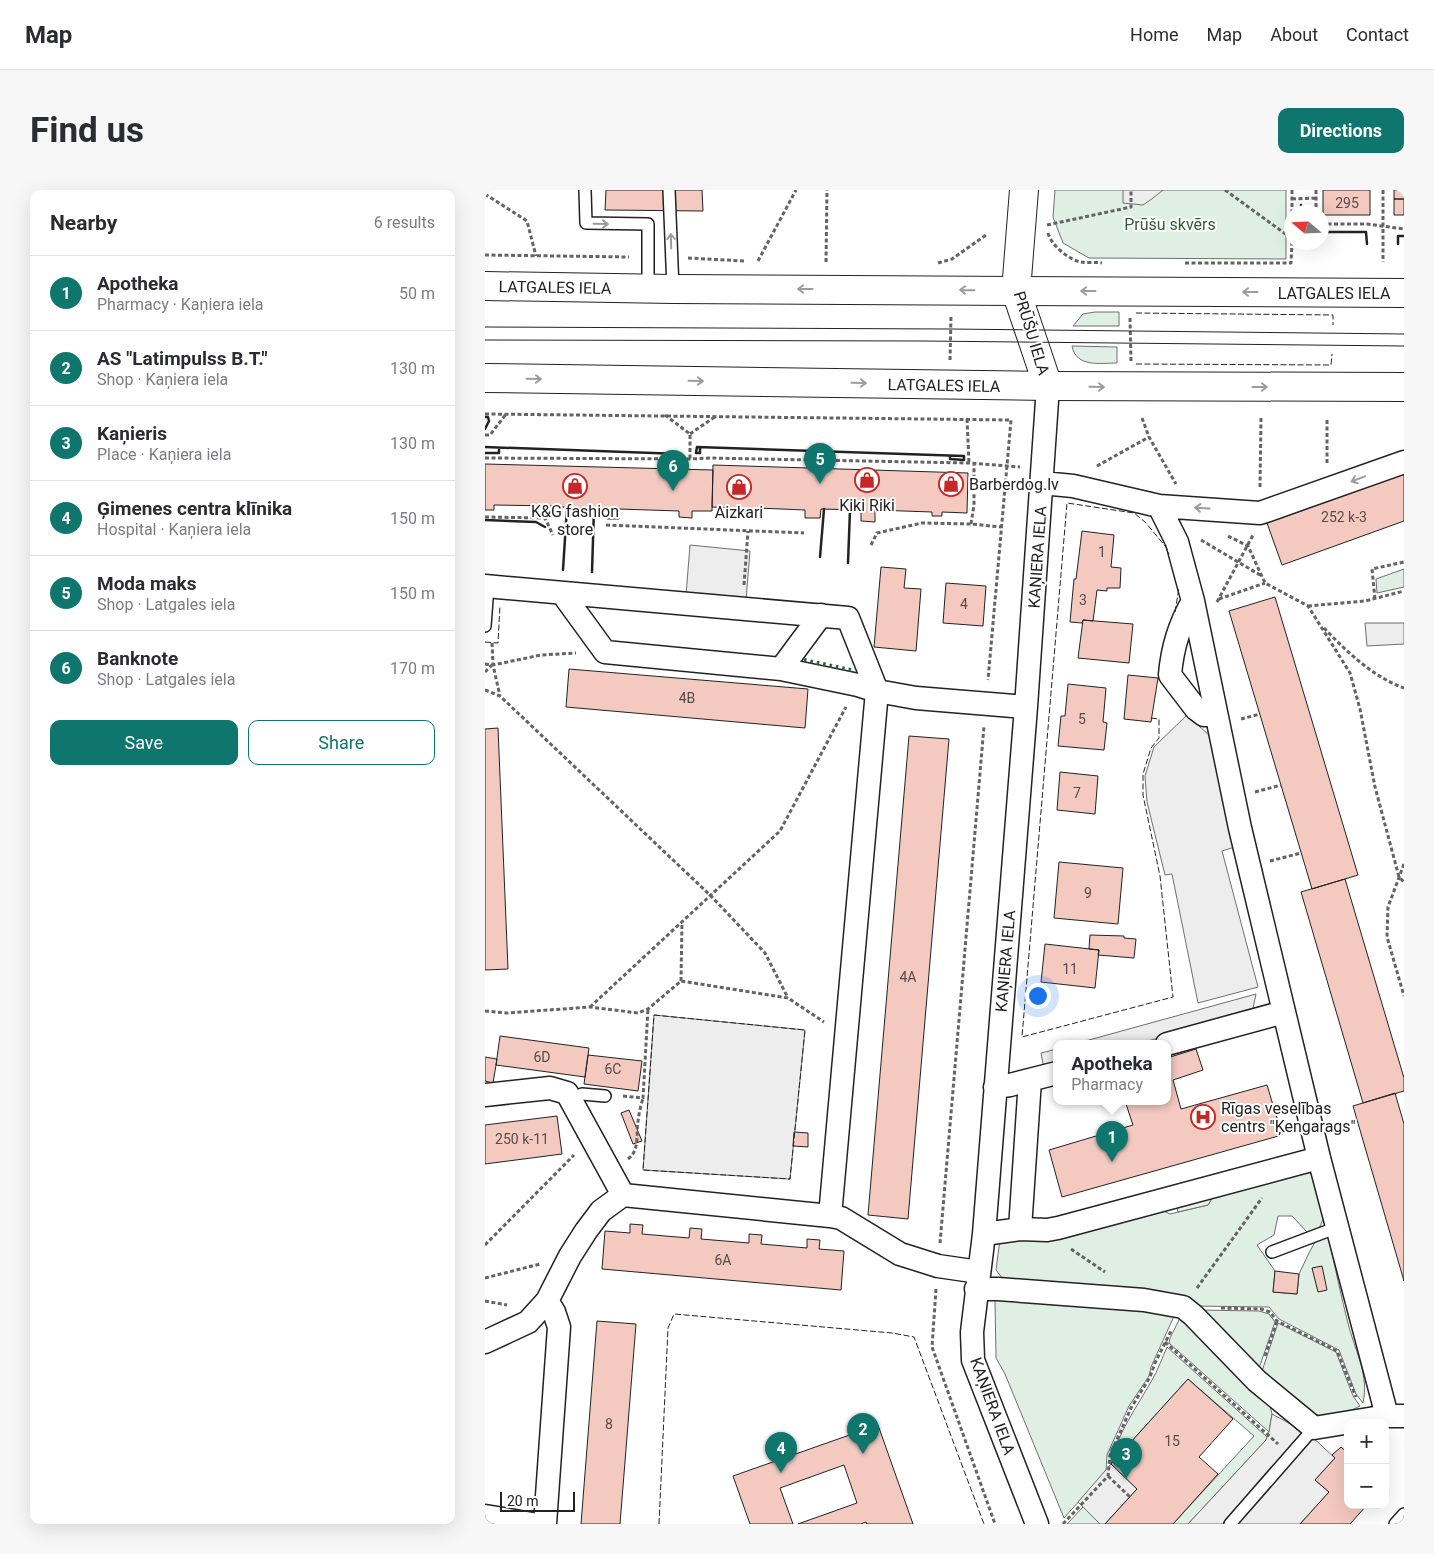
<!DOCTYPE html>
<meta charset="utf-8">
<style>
:root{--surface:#fff;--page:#f7f7f7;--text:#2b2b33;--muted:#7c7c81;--line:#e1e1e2;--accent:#0f766e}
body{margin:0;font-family:Roboto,sans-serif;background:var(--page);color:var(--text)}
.controls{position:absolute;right:15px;bottom:15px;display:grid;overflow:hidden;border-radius:10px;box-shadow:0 5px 20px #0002}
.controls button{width:45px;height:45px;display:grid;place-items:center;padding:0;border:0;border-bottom:1px solid var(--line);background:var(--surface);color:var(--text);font:25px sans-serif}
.compass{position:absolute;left:799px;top:15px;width:45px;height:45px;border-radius:50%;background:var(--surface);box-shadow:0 5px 20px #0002;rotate:289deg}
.scale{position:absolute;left:15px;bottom:12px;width:75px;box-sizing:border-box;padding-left:5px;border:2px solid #222;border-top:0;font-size:14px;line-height:18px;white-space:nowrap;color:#222;-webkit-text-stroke:4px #fff;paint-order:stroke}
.you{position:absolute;left:552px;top:805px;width:18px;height:18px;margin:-12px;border:4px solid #fff;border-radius:50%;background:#1a73e8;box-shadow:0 0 0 8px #1a73e833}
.badge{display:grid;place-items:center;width:32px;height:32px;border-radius:50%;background:var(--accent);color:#fff;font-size:16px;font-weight:700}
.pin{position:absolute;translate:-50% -41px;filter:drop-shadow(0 1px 2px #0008)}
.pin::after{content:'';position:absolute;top:26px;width:18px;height:15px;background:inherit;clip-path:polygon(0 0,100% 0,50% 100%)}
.popup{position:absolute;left:568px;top:850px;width:118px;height:65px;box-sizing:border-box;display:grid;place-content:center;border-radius:10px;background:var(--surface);filter:drop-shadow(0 1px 4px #0005);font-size:16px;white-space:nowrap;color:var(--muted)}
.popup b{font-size:19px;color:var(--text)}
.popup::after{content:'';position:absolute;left:50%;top:100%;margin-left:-10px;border:10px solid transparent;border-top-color:var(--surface)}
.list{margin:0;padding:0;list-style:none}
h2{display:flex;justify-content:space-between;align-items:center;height:65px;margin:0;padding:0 20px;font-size:21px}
h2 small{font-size:16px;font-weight:400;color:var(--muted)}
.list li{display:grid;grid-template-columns:32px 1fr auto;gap:15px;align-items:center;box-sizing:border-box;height:75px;padding:0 20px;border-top:1px solid var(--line)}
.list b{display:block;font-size:19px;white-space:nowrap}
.list p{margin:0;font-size:16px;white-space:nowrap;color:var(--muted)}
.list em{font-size:16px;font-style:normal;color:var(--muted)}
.actions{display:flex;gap:10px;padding:15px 20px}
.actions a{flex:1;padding:11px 0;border:1px solid var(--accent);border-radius:10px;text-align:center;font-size:18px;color:var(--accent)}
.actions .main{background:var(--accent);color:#fff}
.map{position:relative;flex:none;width:919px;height:1334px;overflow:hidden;border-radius:10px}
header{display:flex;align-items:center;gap:30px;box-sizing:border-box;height:70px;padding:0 25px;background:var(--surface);border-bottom:1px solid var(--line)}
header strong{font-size:24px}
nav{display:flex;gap:28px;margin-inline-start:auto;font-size:18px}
.intro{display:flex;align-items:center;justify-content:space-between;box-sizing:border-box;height:120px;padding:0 30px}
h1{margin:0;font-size:35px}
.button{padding:12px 22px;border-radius:10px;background:var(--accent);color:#fff;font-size:18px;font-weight:700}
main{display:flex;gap:30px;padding:0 30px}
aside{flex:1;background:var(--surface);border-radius:10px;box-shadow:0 5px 20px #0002}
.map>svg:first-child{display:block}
</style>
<header>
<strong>Map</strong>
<nav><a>Home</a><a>Map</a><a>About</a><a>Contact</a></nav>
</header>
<div class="intro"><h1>Find us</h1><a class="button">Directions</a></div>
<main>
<aside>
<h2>Nearby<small>6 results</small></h2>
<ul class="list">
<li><span class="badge">1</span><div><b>Apotheka</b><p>Pharmacy · Kaņiera iela</p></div><em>50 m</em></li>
<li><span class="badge">2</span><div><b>AS &quot;Latimpulss B.T.&quot;</b><p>Shop · Kaņiera iela</p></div><em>130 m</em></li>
<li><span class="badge">3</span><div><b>Kaņieris</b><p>Place · Kaņiera iela</p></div><em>130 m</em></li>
<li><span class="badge">4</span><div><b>Ģimenes centra klīnika</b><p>Hospital · Kaņiera iela</p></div><em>150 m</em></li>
<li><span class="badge">5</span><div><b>Moda maks</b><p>Shop · Latgales iela</p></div><em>150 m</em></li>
<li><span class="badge">6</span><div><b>Banknote</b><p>Shop · Latgales iela</p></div><em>170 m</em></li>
</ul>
<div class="actions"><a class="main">Save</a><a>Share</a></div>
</aside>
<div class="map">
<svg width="919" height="1334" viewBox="0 0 919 1334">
<rect width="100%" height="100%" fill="#fff"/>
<path fill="#e0efe3" stroke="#6f6f6f" d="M570,0h231v69l-197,-1 -26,-15 -10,-26z
M610,122h24v14h-46l10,-12z
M587,156l45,1v16c-16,0 -41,5 -45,-17z
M919,379v18l-27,6 -1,-14z
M825,978l9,4 6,42 -6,15 -12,3 -15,-16h-14l-4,19 -17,10 18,26 -2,21 24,2 2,-20 10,-21 6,-11 13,-6c7,30 13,61 21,91 7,26 20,48 14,76l-7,-9 -17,-44 -60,-31 -10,-12 -74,-1 -5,-9 -11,-1 -173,-13 -10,-13 4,-31 157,-31 13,6 38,-9 9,-15z
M529,1106l161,18 -24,53 -2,9 -20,30 -22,49 -1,16 -42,47 -59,-144 -9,-16 -1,-58z
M713,1120l61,1 10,3 6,8 -18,52z
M697,1124l87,88 3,12 -3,18 -100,-89 1,-5z
M793,1133l58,29 17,44 7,10c-47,25 -64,-2 -100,-29z
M682,1157l100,90 -1,3 -78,84h-15l81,-88 -66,-57 -77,85c6,-31 26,-57 41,-84 6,-10 10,-22 15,-33z
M598,1317l17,17h-33z"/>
<path fill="#ededed" stroke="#6f6f6f" d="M638,0h40l-10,8 -10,7 -20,-2z
M205,355l60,6 -4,49 -60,-5z
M880,433h39v21l-37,2z
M702,525l23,21 28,110 -16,5 36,136 -60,16 -26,-129 -7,1 -18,-73 -2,-26 9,-29z
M771,804l-4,19 -112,30h-62z
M169,825l151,15 -15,149 -147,-9z
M572,859v17l-13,3 -3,-16z
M732,1000l-9,15 -30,7 -3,-12z
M787,1224l37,20 26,24 -20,22 14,12 -29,32h-112l78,-84 3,-8z
M626,1274l26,25 -32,35h-5l-22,-22z"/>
<path fill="#f3c9c0" stroke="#222" d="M121,0h96l1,21 -98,-1z
M838,0h47v25h-47z
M909,0h10v9h-10z
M909,9h10v16h-10z
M0,274l228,6 -1,41h-20v7l-13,-1v-6l-60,-2v10h-12v-10l-45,-2 -1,10 -9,-1v-10l-58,-1v5h-9z
M228,275l255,8 -1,40 -25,-1v4h-10v-4l-57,-2v12l-14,-1v-11l-40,-1 -1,9h-15v-8l-48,-2v6h-18v-6l-27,-1z
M919,284v47l-122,44 -15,-42z
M597,341l32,4 -3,32 10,1 -1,20h-13v3l-10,-1 -4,31 -10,-1 -1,3 -12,-1 4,-43h2z
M396,377l25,2 -2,19 17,1 -5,62 -42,-4z
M461,393l40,3 -3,40 -40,-3z
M790,407l83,278 -46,14 -83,-278z
M598,430l50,4 -4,39 -51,-5z
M84,479l239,20 -3,39 -239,-21z
M643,485l30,3 -7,44 -27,-3z
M583,494l38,4 -3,34 4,1 -3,27 -46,-4 3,-30h4z
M13,538l10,241 -23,1v-241z
M424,546l40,3 -41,480 -40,-4z
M575,582l38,4 -3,38 -38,-4z
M574,672l64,6 -5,56 -64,-6z
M860,689l59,199v13l-41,12 -62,-211z
M605,745l34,1v2l12,1 -2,19 -36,-3 1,-5 -10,-1z
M560,754l54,6 -4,38 -54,-6z
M15,846l89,12 -4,29 -89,-12z
M711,859l7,21 -30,10 8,29 86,-24 15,50 -220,62 -13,-47 84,-25 -8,-24h42v-43z
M103,865l54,6 -4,30 -54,-7z
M0,867l12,2 -4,24 -8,-2z
M910,903l9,31v157l-51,-175z
M144,920l13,31 -9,3 -12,-31z
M72,926l5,38 -77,10v-39z
M309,942l14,1v14l-15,-1z
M145,1034l13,1 -1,9 47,4 1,-10 12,1 -1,10 48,4v-9l13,1 -1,9 46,4v-9l13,1 -1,9 25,2 -3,39 -239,-21 3,-38 25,2z
M837,1076l5,24 -9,2 -6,-24z
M790,1081l24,3 -2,20 -24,-2z
M112,1131l39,3 -16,200h-39z
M703,1189l45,40 -34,38 19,17 -45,50h-68l32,-35 -26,-25z
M393,1235l35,99h-46l-1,-2 -5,2h-63l59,-21 -13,-38 -64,23 13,36h-43l-17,-48z
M856,1257l7,6v52h19l-17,19h-50l29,-32 -14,-12 20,-22 -3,-3z"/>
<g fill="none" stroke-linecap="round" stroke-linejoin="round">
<defs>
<path id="lane" d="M100,0l1,33 62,1v65
M184,0l4,99
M0,436l3,-40
M86,909l11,-5 23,2
M787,1062l66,-25
M745,1334l84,-96
M910,1334l9,-10"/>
<path id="street" d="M557,293l31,3 86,20 101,7 144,-51
M674,316l18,36 16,59 47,227 79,330 68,258
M0,396l363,32 29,73 39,7 110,9
M77,403l43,59 176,17 77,16 19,6 -47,525
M708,411c-13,22 -21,49 -23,74l26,34 8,6h12
M296,479l40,-54
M682,854l117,-32
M510,897l15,-2 47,-12
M0,905l65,-7 17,5 56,102 207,21 11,2 59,36 38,12 41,6
M535,1039l10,-149
M499,1044l36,-5 27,1 11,-2 261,-70
M491,1099h22l146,11 39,7 10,8 64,66 57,47 73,-12h17
M0,1152l43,-20 19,-21 23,-45 16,-25 15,-20 22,-16
M0,1326l47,8
M60,1334l14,-197 -5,-15 -7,-11
M552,1334l-64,-164 -1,-28 12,-98 42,-527 22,-321"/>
<path id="secondary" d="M539,0l-8,101 32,95"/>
<path id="highway" d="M0,96l188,3 731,4
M0,188l563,8 356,1"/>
</defs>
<use href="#lane" stroke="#222" stroke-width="14"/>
<use href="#street" stroke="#222" stroke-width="25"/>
<use href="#secondary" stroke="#222" stroke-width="30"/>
<use href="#highway" stroke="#222" stroke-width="30"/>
<path stroke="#646464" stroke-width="3" stroke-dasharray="4 2.5" stroke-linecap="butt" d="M740,0l66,48
M807,0v22
M831,0v22
M898,0v72
M0,4l42,27 9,35
M807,9l24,-1
M836,34h46l37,5
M562,35l84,-18v-17
M563,43c3,12 21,27 33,29 6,1 14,0 21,1
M0,65l144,2
M203,68l56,3
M273,71l38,-71
M341,72l1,-72
M453,73l14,-4 34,-24
M700,73h106l1,-21
M645,128l1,44
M465,170l1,-44
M0,224l526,6 -23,260
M180,225l25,19v25
M657,228l7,19 27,47
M482,229l2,44
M842,230v45
M205,244l26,-18
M0,245h5l16,-21
M0,268l205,1 20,-1 259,5 51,4
M612,276l52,-29
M775,297l1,-69
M0,327l60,1 8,17
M486,334l3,-19v-42
M121,335l198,8
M743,346l20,10 17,37 43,23 42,67 10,36 15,78 24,90 5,5
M716,350l59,35
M386,355l6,-12 45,-10 49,1 30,3
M259,395l4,-54
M734,409l46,-16
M890,409l-3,-30 32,-7
M732,412l36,-67
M823,416l57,-5 39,-10
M839,438c22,23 49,49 80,60
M7,453l1,22 7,31
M0,474l8,1 48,-10 35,-2
M0,482l7,-7
M0,500l15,6 211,200 54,57 23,45
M756,529l19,-5
M770,602l26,-7
M785,671l31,-8
M919,674l-16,43 -1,30 17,59
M196,791l1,-58
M105,817l190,-176 66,-124
M0,821l22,2 83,-6 48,6 10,-4 33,-28 107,17 36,24
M138,906l20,2 5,-89
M143,969c12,-9 8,-25 10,-38 1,-8 3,-16 5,-23
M455,1053l44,-517
M0,1055l89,-90
M586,1059l34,23
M0,1088l55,-14
M712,1098l65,-90
M451,1099l-4,58 63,177
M0,1111l22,4
M736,1118l40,1 9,3 7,9 60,30 19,46
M680,1152l113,102
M780,1166l12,-35
M623,1286l22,21
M578,1334l45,-48 2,-21 21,-47 19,-31 5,-14 17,-34"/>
<use href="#lane" stroke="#fff" stroke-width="11"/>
<use href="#street" stroke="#fff" stroke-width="22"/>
<use href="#secondary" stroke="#fff" stroke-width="28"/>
<use href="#highway" stroke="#fff" stroke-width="28"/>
<path stroke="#222" stroke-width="1" d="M0,137l465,2 454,5
M0,150l438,1 481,5"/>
<path stroke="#2f5e38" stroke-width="4" stroke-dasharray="2.5 4" stroke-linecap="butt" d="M319,470l47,10"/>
<path stroke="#222" stroke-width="1" stroke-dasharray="6 2.5" stroke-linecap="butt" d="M651,123l197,2v10
M651,174l195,1 1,-11
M690,422l4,-24
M0,452l13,1 2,-38
M666,528l8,1v19l-8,10 -8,26v21l17,81 13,121 -151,40 45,-534 67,10 11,9 21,25 3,7
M169,825l151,15 -15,149 -147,-9z
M174,1334l9,-196 6,-14 218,19 22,4 70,187"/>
<path stroke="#222" stroke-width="2.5" d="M816,15v7
M836,42h45l1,12
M913,54v-8h6
M0,227h3l1,4 -4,8
M0,257l196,7
M215,258v5h-4l1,-6 267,9v4l-14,-1v-3
M0,263h14v-5
M0,330l51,2 9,5
M335,367l4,-48
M363,373l2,-53
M78,380l4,-63
M107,382l2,-64"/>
</g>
<defs><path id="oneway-shaft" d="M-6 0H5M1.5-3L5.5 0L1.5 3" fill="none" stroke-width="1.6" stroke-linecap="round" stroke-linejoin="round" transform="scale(1.25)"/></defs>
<g stroke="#9c9c9c">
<use href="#oneway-shaft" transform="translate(116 34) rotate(1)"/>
<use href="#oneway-shaft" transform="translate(186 51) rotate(-92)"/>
<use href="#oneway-shaft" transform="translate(320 99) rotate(-180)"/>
<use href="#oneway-shaft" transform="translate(482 100) rotate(-179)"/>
<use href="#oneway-shaft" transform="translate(603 101) rotate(-180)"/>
<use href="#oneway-shaft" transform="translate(765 102) rotate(-180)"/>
<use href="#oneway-shaft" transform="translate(49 189) rotate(1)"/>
<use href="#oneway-shaft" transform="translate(211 191) rotate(1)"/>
<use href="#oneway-shaft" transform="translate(374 193) rotate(1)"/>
<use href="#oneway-shaft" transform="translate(612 197) rotate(1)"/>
<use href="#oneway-shaft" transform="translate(775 197)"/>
<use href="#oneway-shaft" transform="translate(873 289) rotate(159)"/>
<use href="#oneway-shaft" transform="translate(717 318) rotate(-177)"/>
</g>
<defs>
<symbol id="shop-ring" viewBox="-11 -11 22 22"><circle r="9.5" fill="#fff" stroke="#c62828" stroke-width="1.5"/><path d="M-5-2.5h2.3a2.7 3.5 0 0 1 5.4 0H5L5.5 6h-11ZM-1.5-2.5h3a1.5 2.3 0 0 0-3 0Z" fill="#c62828"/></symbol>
<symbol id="hospital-ring" viewBox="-11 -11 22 22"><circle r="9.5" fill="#fff" stroke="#c62828" stroke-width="1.5"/><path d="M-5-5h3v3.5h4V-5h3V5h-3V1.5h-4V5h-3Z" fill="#c62828"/></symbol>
</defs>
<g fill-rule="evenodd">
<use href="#shop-ring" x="368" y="276" width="28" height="28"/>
<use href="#shop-ring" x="452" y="280" width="28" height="28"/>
<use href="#shop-ring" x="76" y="282" width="28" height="28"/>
<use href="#shop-ring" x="240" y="283" width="28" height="28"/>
<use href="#hospital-ring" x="704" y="913" width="28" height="28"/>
</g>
<g text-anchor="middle" stroke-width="4" stroke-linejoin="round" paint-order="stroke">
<g font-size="14" fill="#564c4a">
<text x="862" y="18">295</text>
<text x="859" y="332">252 k-3</text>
<text x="617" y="367">1</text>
<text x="598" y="415">3</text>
<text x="479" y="419">4</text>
<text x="202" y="513">4B</text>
<text x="597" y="534">5</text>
<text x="592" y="608">7</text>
<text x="603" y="708">9</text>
<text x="585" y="784">11</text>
<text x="423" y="792">4A</text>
<text x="57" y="872">6D</text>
<text x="128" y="884">6C</text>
<text x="37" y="954">250 k-11</text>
<text x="238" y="1075">6A</text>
<text x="124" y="1239">8</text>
<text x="687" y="1256">15</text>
</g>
<g font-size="16" fill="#2f5e38" stroke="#fff">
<text x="685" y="40">Prūšu skvērs</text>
</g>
<g font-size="16" fill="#222" stroke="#fff">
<text transform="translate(70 97) rotate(1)" y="6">LATGALES IELA</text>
<text x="849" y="109">LATGALES IELA</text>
<text transform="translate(547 143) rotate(73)" y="6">PRŪŠU IELA</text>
<text transform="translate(459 195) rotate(1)" y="6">LATGALES IELA</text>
<text transform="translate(552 367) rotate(-86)" y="6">KAŅIERA IELA</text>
<text transform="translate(520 771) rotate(-85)" y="6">KAŅIERA IELA</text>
<text transform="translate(508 1216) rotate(70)" y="6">KAŅIERA IELA</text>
</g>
<g font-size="16" fill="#222" stroke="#fff">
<text x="484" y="300" text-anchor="start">Barberdog.lv</text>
<text x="382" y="321">Kiki Riki</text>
<text x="90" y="327">K&amp;G fashion<tspan x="90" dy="18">store</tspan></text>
<text x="254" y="328">Aizkari</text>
<text x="736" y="924" text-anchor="start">Rīgas veselības<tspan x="736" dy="18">centrs "Ķengarags"</tspan></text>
</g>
</g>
</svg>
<div class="controls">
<button>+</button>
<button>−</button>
</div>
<svg class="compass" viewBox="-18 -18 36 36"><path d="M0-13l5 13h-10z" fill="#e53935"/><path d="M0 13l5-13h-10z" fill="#7c7c81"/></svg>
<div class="scale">20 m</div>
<div class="you"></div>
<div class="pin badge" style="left:627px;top:972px">1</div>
<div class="popup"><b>Apotheka</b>Pharmacy</div>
<div class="pin badge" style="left:378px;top:1264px">2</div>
<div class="pin badge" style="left:641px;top:1289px">3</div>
<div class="pin badge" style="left:296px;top:1283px">4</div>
<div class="pin badge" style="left:335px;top:294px">5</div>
<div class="pin badge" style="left:188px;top:301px">6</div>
</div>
</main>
